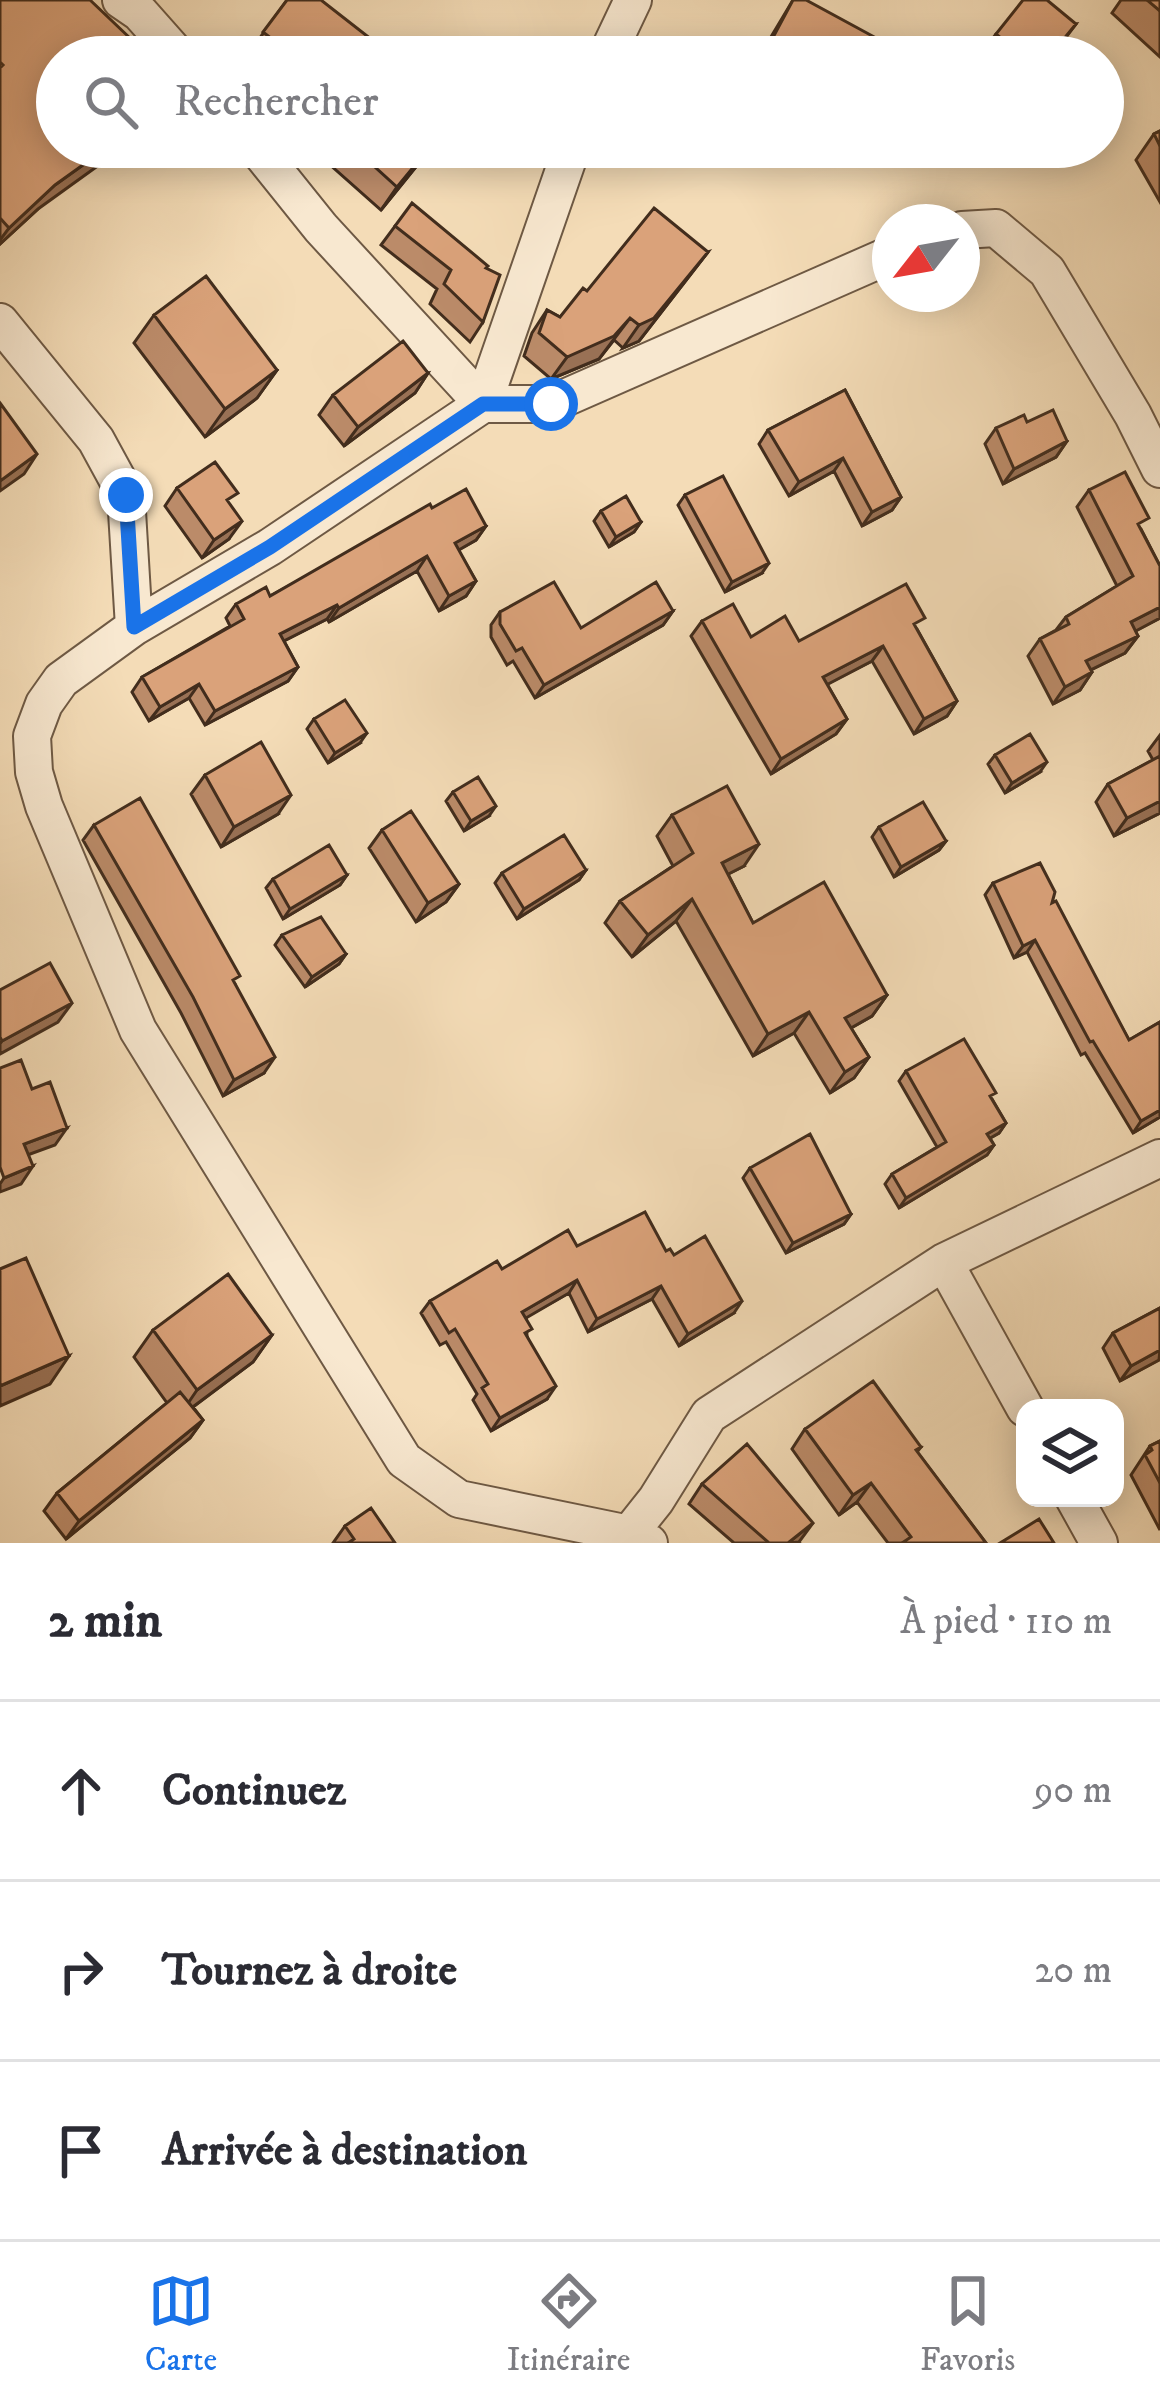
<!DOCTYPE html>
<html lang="fr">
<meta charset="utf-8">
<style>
:root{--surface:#fff;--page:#f2f2f3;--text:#2b2b33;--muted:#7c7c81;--line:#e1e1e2;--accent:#1a73e8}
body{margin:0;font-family:"IM FELL DW Pica",serif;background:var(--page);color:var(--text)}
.controls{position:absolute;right:36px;bottom:36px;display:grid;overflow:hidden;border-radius:24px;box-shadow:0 6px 30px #0003}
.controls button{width:108px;height:108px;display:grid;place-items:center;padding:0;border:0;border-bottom:3px solid var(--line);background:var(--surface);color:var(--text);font:60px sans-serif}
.compass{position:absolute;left:872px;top:204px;width:108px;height:108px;border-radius:50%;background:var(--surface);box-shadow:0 6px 30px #0003;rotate:239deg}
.stop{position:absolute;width:36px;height:36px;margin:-27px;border:9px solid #1a73e8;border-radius:50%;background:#fff}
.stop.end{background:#1a73e8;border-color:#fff;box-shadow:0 3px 12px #0008}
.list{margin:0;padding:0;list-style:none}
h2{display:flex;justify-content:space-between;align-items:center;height:156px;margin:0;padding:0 48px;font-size:51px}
h2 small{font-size:39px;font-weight:400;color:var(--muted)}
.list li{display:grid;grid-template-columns:78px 1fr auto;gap:36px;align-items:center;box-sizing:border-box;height:180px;padding:0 48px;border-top:3px solid var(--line)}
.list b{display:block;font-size:45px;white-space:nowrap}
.list em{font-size:39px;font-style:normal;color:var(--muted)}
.icon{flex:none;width:66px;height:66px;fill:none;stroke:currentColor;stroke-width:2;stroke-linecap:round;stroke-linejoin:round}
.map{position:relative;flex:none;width:1160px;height:1543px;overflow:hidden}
.search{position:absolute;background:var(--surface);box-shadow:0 6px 30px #0003;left:36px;right:36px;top:36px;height:132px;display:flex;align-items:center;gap:30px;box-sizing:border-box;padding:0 42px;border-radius:66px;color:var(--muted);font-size:45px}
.sheet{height:696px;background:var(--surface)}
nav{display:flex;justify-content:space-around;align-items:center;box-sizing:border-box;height:168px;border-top:3px solid var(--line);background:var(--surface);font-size:33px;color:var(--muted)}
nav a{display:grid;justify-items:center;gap:6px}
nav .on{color:var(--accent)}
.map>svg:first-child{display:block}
</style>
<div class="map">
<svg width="1160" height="1543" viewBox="0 0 1160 1543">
<rect width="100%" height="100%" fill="#f4dcb7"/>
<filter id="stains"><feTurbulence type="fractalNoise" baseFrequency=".00167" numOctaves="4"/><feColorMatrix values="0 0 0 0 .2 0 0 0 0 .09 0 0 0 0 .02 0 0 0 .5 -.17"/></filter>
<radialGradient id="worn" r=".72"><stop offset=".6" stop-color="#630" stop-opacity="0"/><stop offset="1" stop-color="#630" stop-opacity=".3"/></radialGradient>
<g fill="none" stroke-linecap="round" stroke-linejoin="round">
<defs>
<path id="minor" d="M121,0l19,13 39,44
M606,57l27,-57
M256,147l65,81 162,176
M962,230l34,-2 51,43 86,144 27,54
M0,322l96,118 30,55 8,132
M483,404l89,-257
M944,1262l81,146
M1074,1498l25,45
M629,1534l27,-34 53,-85 235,-153 216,-104
M649,1543l-20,-9 -170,-35 -55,-39 -266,-430 -94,-224 -10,-34 -2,-36 12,-32 17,-24 73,-53 136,-80 213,-143h68l339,-149"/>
</defs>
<use href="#minor" stroke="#6e5944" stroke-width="40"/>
<use href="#minor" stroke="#f8e8d0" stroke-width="36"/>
</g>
<path fill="#bb8b69" stroke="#422d1d" stroke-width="3" d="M0,0l132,40 -12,17h-63l-19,152 -38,35z
M287,0l107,57h-146l-1,-1z
M793,0l89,57h-123z
M1121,0h39v57l-48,-44z
M1076,24l-25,33h-64l-5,-4 14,-19z
M1160,131v71l-24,-42 18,-26z
M310,147h122l-51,63z
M395,226l91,42 -3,54 -13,20 -40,-38 7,-15 -56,-44z
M708,252l-69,89 -16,7 -9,-8 -15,19 -48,20 -27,-23 8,-23 15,-23 13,7 27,-26z
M154,315l123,55 -20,28 -52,39 -71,-94z
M428,373l-13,20 -71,53 -25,-31 14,-20z
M845,390l56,107 -9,13 -30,16 -28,-55 -45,25 -30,-52 9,-14z
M1027,422l40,19 -11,16 -53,27 -18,-40 11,-16z
M177,488l53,17 -1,34 -27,19 -37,-52z
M1089,490l52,39 19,37v52l-25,13 3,5 -13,17 -34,17 1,2 -12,18 -27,14 -25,-48 12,-17 16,-9 10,-13 51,-31 -40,-79z
M685,495l77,78 -37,19 -47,-87z
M432,508l54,18 -10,14 -18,10 18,31 -10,15 -27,15 -22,-40 -88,51 -2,-3 -43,22 14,26 -10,14 -83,44 -16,-27 -40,23 -17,-29 10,-15 88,-51 -4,-8 10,-14 34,-8z
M601,511l40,11 -7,10 -25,15 -15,-26z
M673,611l-10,14 -128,73 -22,-37 -6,4 -16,-28v-12l9,-13 81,16z
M702,621l49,16 48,4 118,-12 40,72 -10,15 -33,18 -42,-73 -45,23 20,35 -11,15 -65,40 -80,-138z
M314,719l46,24 -32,20 -21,-34z
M1160,735v78l-46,23 -18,-34 12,-18 45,-24 -5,-9z
M995,755l45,17 -35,21 -17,-29z
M205,775l73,39 -57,33 -30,-53z
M453,792l36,24 -25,15 -18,-30z
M672,815l72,51 -16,8 25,49 134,72 -15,21 -21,12 18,29 -15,21 -24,15 -36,-60 -41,23 -77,-135 -44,36 -27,-34 15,-22 53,-35 -16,-30z
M94,825l141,159 29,89 -41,23 -42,-83 -98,-173z
M879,827l67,14 -7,9 -45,27 -22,-40z
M382,830l77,54 -13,18 -30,20 -47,-74z
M586,870l-7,10 -62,39 -22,-36 7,-10z
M347,875l-7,10 -57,34 -17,-31 7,-9z
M993,883l59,20 77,137 31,-18v95l-27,16 -48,-80 -4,2 -54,-103 -13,6 -29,-63z
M282,935l64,19 -7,10 -34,23 -30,-42z
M906,1071l86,28 14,24 -7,10 -9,5 4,7 -7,10 -88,53 -14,-24 7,-10 45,-27 -38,-66z
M750,1168l101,46 -7,10 -58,29 -43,-75z
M577,1246l89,5 8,4 60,58 -55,33 -27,-47 -64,33 -19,-39 -43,24 1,19 20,63 -56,32 -18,-31 4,-6 -31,-52 -6,3 -19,-32 9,-12 72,-32z
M1160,1308v51l-40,22 -17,-33 10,-15z
M153,1330l119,5 -19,27 -60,45 10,13 -13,18 -124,101 -22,-28 13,-18 110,-90 -33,-46z
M805,1429l116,18 -4,5 69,91h-98l-31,-41 -18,13 -47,-66z
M1160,1441v89l-29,-55 19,-29z
M702,1484l97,59h-65l-45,-39z
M345,1526l50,17h-62z"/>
<path fill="#997155" stroke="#422d1d" stroke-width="3" d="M108,147h16l-86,62 -38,35v-4l9,-12 46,-43z
M430,147h2l-51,63 16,-23z
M708,252l-69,89 -16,7 16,-23z
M630,318l-31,41 -48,20 16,-22z
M277,370l-20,28 -52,39 20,-28z
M428,373l-13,20 -71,53 14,-19z
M1067,441l-11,16 -53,27 11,-15z
M37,454l-13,20 -24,17v-10z
M843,458l-9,13 -45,25 10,-14z
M901,497l-9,13 -30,16 10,-14z
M242,521l-13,18 -27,19 12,-18z
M641,522l-7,10 -25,15 7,-10z
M486,526l-10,14 -31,18 10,-15z
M427,556l-10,15 -88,51 10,-14z
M769,563l-7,10 -37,19 7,-10z
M476,581l-10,15 -27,15 10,-15z
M337,605l-10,14 -57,29 10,-14z
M1160,607v11l-41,22 12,-18z
M673,611l-10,14 -128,73 9,-13z
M1138,636l-13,17 -51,25 12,-17z
M883,646l-11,15 -59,31 10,-15z
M298,667l-10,14 -83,44 10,-14z
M1092,672l-12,18 -27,14 12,-17z
M199,684l-10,14 -40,23 11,-14z
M957,701l-10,15 -33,18 10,-15z
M847,719l-11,15 -65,40 10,-15z
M367,733l-7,10 -32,20 7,-10z
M1047,762l-7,10 -35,21 7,-10z
M291,795l-13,19 -57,33 13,-20z
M1160,801v12l-46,23 13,-18z
M496,806l-7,10 -25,15 7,-10z
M946,841l-7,9 -45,27 7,-10z
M759,844l-15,22 -37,19 15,-22z
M586,870l-7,10 -62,39 7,-10z
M347,875l-7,10 -57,34 7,-10z
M459,884l-13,18 -30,20 12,-19z
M692,899l-16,22 -44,36 16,-22z
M1035,940l-8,12 -13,6 9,-12z
M346,954l-7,10 -34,23 7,-10z
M887,995l-15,21 -42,24 15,-22z
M72,1003l-14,19 -58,32v-10l2,-3z
M809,1012l-15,21 -41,23 15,-22z
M275,1057l-11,16 -41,23 11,-16z
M869,1057l-15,21 -24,15 15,-21z
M1160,1110v7l-27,16 8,-12z
M1006,1123l-7,10 -19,11 7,-10z
M67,1128l-12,17 -44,16 13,-17z
M994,1145l-7,10 -88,53 7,-10z
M33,1166l-12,18 -21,8v-8l4,-6z
M851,1214l-7,10 -58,29 7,-10z
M577,1280l-8,13 -55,32 8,-13z
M661,1286l-9,13 -64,33 9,-13z
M742,1301l-8,12 -55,33 9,-12z
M272,1335l-19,27 -75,56 19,-28z
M1160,1350l-1,10 -39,21 11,-15z
M69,1356l-19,28 -50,22v-20z
M556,1386l-9,13 -56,32 9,-13z
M203,1420l-13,18 -124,101 13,-18z
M871,1483l-14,19 -18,13 14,-20z
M813,1523l-14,19 -11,1z"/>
<path fill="#daa27a" stroke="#422d1d" stroke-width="3" d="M0,0h90l42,40 -15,17h-60v90h51l-53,38 -46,43 -9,-10v-150l3,-3 -3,-3z
M287,0h34l73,57h-99l-32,-25z
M793,0h13l83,45 -7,12h-88l-24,-14z
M1023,0h24l29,24 -27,33h-25l-28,-23z
M1147,0h13v11z
M1160,131v15l-6,-12z
M353,147h77l-33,40z
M412,203l76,63 -2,2 14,7 -17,47 -39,-38 7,-14 -56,-44z
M654,208l54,44 -54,66 -15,7 -9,-7 -16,18 -47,21 -28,-24 8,-23 13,7 23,-29 4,3z
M206,276l71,94 -52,39 -71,-94z
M403,341l25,32 -70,54 -25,-32z
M845,390l56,107 -29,15 -29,-54 -44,24 -31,-52z
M0,403l37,51 -37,27z
M1053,410l14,31 -53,28 -18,-41 28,-13 3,7z
M215,462l23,31 -11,7 15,21 -28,19 -37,-52z
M1125,472l24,46 -11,6 22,42v41l-29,15 7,14 -52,25 6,11 -27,15 -25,-48 29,-15 -3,-7 67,-41 -44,-86z
M723,476l46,87 -37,19 -47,-87z
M466,489l20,37 -31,17 21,38 -27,15 -22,-40 -88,52 -2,-3 -57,29 18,33 -83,44 -16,-27 -39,23 -18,-30 102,-58 -8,-15 30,-17 4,9 160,-92 2,4z
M626,496l15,26 -25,15 -15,-26z
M554,582l27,46 75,-46 17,29 -129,74 -22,-37 -6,3 -16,-27v-12z
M906,584l19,34 -11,6 43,77 -33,18 -41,-73 -60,31 24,42 -66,40 -79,-138 31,-17 18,33 34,-21 14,25z
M345,700l22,33 -32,20 -21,-34z
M1030,734l17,28 -35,21 -17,-28z
M261,742l30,53 -57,32 -29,-52z
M1160,756v45l-33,17 -19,-34z
M478,777l18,29 -25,15 -18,-29z
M727,786l32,58 -37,19 31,60 71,-41 63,113 -42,23 24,39 -24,15 -36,-60 -41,22 -76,-135 -44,36 -28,-34 73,-48 -21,-38z
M140,798l100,178 -7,4 42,77 -41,23 -41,-83 -99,-172z
M923,802l23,39 -45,26 -22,-40z
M411,811l48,73 -31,19 -46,-73z
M564,835l22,35 -62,39 -22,-36z
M329,845l18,30 -57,34 -17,-30z
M1040,863l15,29 -3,11 4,-2 73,139 31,-18v88l-19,11 -48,-80 -3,1 -55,-102 -12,6 -30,-63z
M321,917l25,37 -34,23 -30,-42z
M50,963l22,40 -70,38 -2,-4v-47z
M964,1039l32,54 -6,3 16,27 -19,11 7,11 -88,53 -14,-24 54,-32 -40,-71z
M21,1060l11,29 18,-7 17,46 -43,16 9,22 -29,12 -4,-11v-99z
M810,1134l41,80 -58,29 -43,-75z
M645,1212l21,39 4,-2 4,6 31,-19 37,65 -54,33 -27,-48 -64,33 -20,-39 -55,32 10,17 -7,4 31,53 -56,32 -18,-30 6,-4 -33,-55 -6,4 -19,-32 67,-40 5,8 66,-39 9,16z
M26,1258l43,98 -69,30v-117z
M228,1274l44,61 -75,55 -44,-60z
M1160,1308v42l-29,16 -18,-33z
M873,1381l48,66 -5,3 70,93h-84l9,-6 -40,-54 -18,12 -48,-66z
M180,1392l23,28 -124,101 -22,-28z
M1160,1441v42l-15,-28 7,-5 -2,-4z
M747,1444l66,79 -25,20h-19l-67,-59z
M371,1508l24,35h-47l6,-4 -9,-13z
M1039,1519l15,24h-54z"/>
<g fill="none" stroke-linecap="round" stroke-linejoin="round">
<path stroke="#1a73e8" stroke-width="15" d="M126,495l8,132 136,-80 213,-143h68"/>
</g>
<rect width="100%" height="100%" filter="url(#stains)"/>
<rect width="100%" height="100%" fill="url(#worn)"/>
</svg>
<div class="controls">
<button><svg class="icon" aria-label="layers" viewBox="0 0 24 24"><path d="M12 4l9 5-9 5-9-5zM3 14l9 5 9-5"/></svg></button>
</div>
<svg class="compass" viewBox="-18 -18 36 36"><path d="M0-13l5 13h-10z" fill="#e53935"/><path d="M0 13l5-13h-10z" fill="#7c7c81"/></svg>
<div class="stop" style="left:551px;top:404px"></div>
<div class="stop end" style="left:126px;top:495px"></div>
<div class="search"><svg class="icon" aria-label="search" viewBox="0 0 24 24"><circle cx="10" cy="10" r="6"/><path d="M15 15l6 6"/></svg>Rechercher</div>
</div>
<section class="sheet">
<h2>2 min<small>À pied · 110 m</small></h2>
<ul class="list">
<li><svg class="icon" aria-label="ahead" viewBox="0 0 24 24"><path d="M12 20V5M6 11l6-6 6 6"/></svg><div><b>Continuez</b></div><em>90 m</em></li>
<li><svg class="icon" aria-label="right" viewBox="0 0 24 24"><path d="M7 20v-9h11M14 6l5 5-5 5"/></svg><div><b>Tournez à droite</b></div><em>20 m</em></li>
<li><svg class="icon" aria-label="arrive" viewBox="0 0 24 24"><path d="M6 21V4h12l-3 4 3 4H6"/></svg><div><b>Arrivée à destination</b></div></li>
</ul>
</section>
<nav>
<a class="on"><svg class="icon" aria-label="map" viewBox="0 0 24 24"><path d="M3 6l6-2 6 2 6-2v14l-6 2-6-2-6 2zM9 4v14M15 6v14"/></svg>Carte</a>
<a><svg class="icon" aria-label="directions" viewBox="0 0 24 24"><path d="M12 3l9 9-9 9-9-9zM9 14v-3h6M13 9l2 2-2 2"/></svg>Itinéraire</a>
<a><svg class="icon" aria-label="saved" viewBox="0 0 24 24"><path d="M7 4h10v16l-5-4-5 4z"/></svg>Favoris</a>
</nav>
